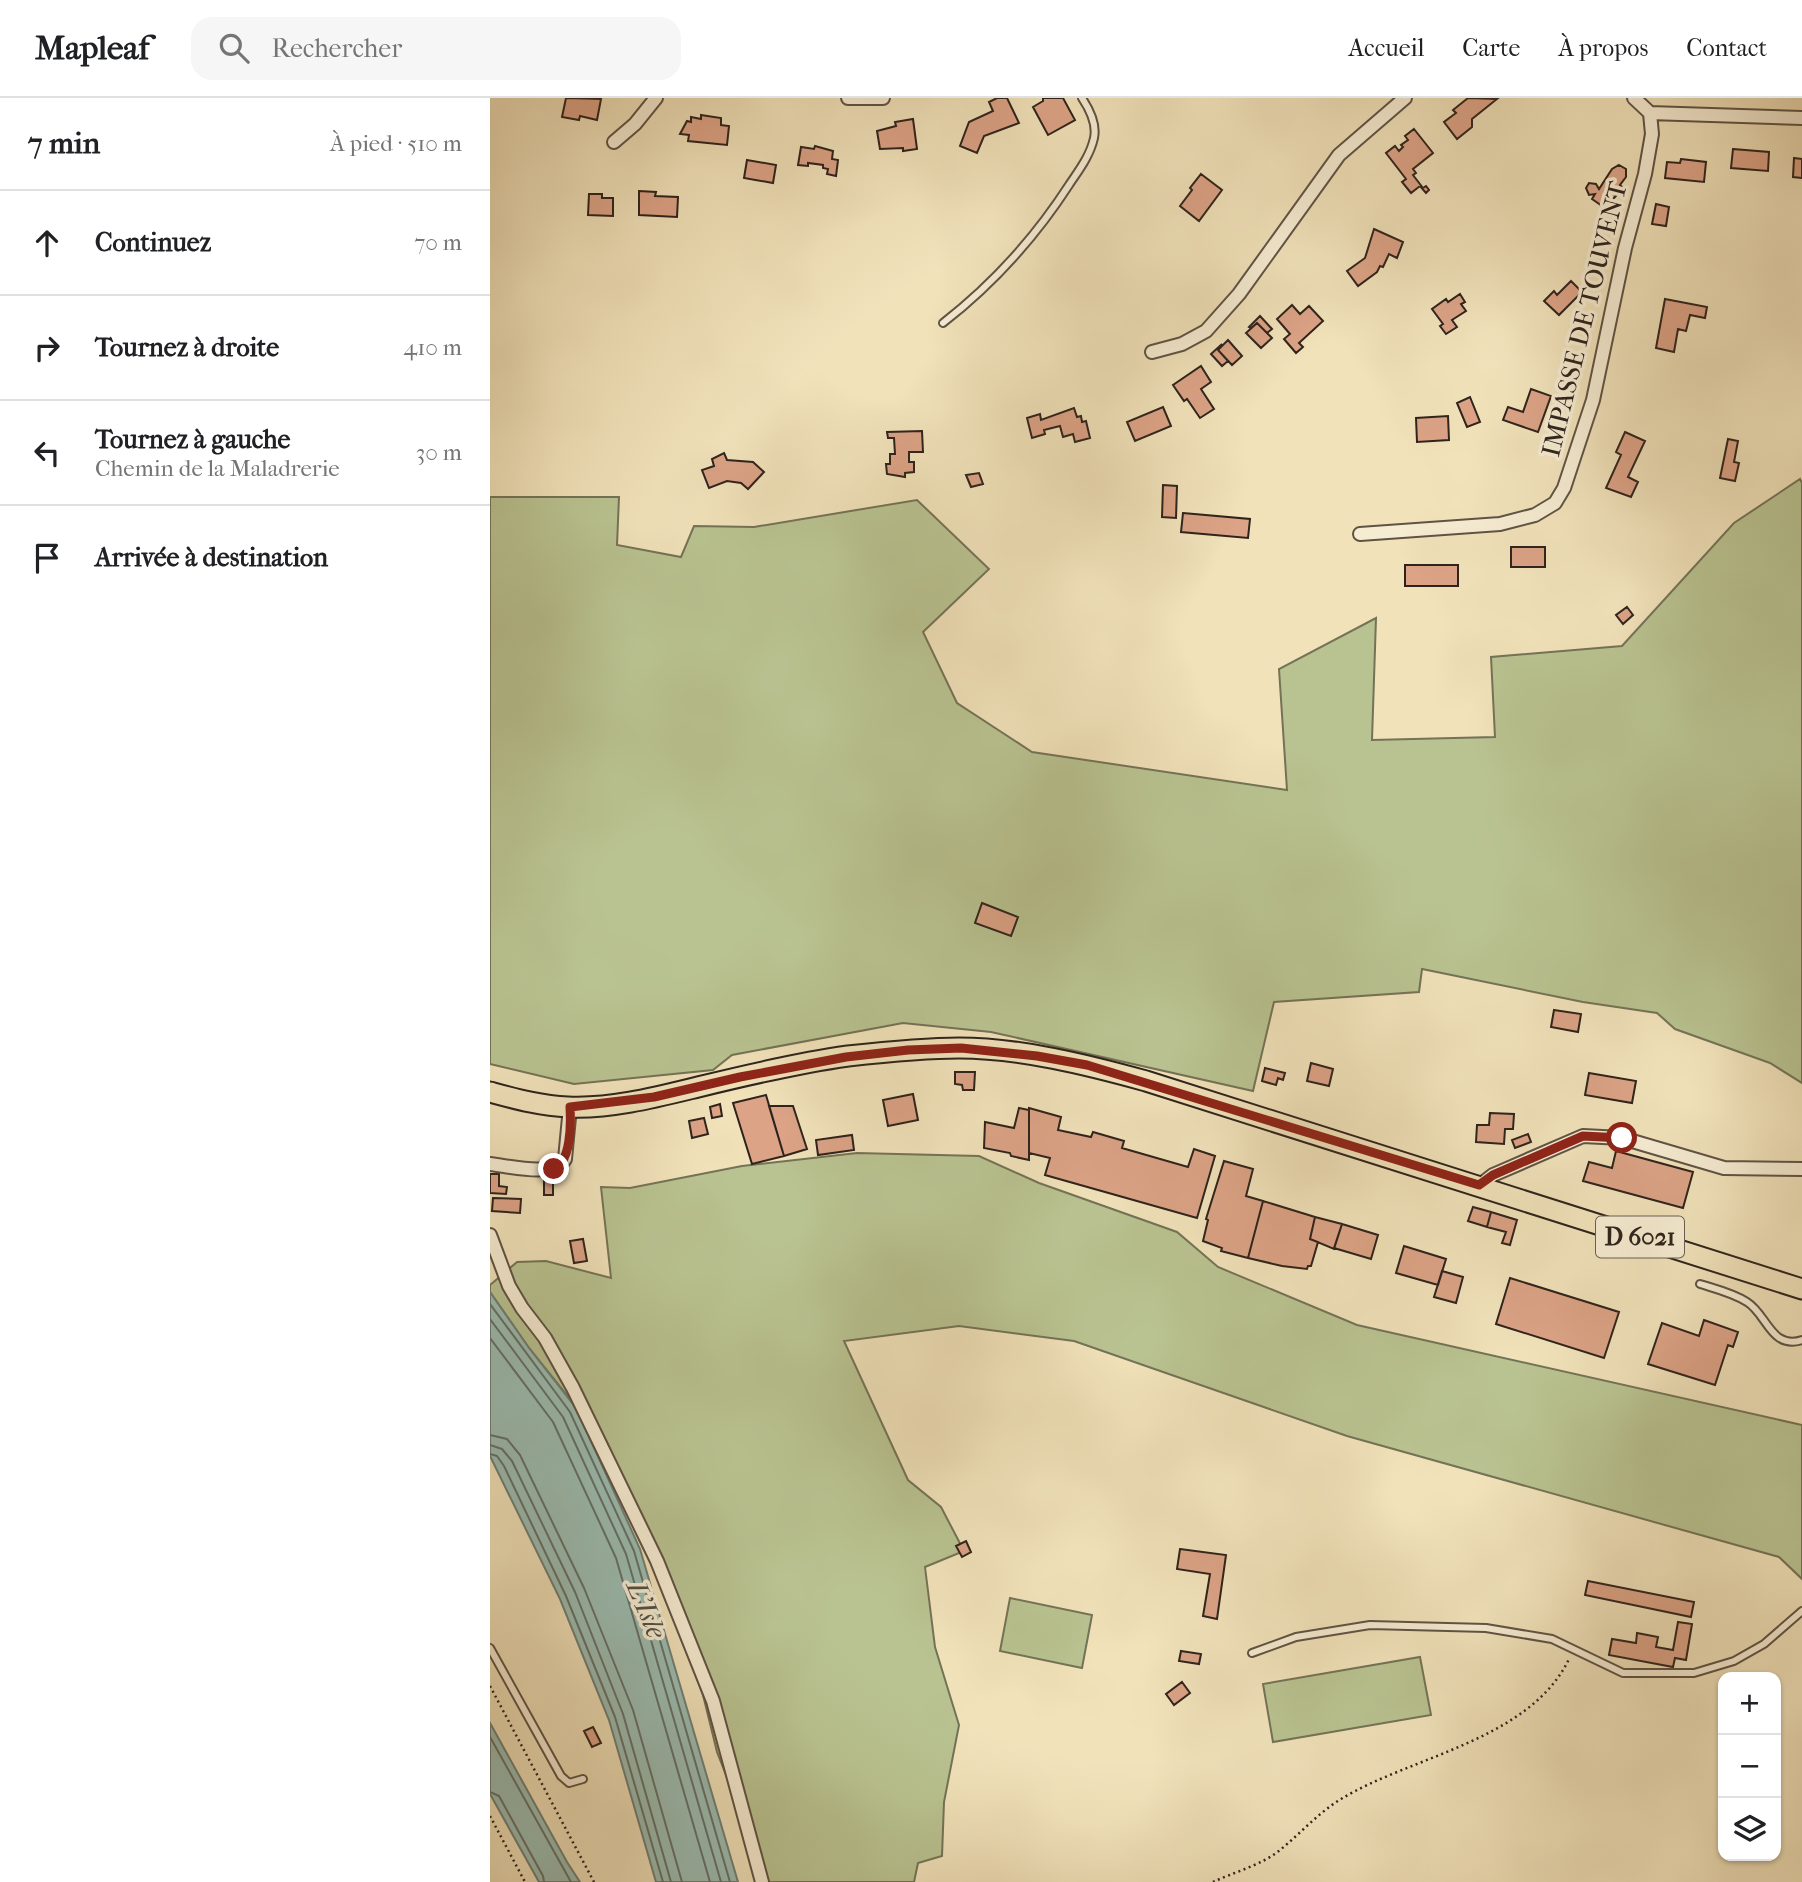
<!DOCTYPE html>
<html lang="fr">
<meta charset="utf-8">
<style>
:root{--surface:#fff;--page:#f6f6f6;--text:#202124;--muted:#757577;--line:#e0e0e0}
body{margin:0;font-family:"IM FELL French Canon",serif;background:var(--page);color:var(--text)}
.controls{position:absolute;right:21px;bottom:21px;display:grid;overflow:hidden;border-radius:14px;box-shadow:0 2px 5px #0004}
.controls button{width:63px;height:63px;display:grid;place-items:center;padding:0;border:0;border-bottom:2px solid var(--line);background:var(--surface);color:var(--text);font:35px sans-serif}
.stop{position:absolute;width:21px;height:21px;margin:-16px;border:5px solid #8f2418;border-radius:50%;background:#fff}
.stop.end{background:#8f2418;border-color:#fff;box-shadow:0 2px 7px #0008}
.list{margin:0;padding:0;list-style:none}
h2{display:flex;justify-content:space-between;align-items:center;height:91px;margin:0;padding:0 28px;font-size:30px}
h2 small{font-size:23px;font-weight:400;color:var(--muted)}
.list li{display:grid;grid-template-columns:46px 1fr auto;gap:21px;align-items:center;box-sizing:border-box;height:105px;padding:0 28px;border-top:2px solid var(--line)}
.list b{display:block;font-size:26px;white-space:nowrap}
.list p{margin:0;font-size:23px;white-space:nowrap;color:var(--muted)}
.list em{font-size:23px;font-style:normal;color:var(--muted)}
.icon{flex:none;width:38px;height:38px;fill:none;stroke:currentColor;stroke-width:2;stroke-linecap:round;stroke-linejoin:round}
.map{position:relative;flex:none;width:1312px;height:1784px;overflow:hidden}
header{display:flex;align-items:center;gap:42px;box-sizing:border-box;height:98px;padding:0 35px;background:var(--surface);border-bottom:2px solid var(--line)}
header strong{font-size:33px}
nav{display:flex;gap:38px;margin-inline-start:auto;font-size:24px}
.search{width:490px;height:63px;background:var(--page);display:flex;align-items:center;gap:18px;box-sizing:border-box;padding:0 24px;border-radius:21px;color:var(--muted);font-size:26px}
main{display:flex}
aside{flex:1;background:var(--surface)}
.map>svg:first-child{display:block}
</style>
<header>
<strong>Mapleaf</strong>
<div class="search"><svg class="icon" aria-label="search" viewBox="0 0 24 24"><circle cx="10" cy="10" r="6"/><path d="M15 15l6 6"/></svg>Rechercher</div>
<nav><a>Accueil</a><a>Carte</a><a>À propos</a><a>Contact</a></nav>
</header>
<main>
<aside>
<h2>7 min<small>À pied · 510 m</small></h2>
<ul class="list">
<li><svg class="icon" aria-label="ahead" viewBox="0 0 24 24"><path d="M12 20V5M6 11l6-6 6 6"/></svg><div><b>Continuez</b></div><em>70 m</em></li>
<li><svg class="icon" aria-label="right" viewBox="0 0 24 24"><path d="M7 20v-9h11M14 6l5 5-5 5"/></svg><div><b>Tournez à droite</b></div><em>410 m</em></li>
<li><svg class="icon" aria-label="left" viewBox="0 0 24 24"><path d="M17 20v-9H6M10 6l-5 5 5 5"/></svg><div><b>Tournez à gauche</b><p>Chemin de la Maladrerie</p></div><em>30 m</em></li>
<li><svg class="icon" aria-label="arrive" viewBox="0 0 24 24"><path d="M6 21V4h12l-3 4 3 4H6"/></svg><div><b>Arrivée à destination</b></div></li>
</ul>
</aside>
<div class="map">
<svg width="1312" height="1784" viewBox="0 0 1312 1784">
<rect width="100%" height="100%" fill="#f1e2ba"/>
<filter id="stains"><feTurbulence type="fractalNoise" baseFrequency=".00286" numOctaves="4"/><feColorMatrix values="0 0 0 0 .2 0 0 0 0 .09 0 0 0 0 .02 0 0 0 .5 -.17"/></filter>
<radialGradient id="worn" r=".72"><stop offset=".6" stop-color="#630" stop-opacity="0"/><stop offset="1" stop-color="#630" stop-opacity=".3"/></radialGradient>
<path fill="#b9c391" stroke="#747356" stroke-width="2" d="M1310,381l2,4v600l-32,-20 -95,-34 -18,-16 -74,-11 -161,-33 -3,23 -145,10 -21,89 -262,-59 -88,-9 -171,32 -19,15 -139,14 -84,-20v-567h129l-2,48 64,12 13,-31 60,1 163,-27 72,69 -66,63 34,71 75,49 255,38 -8,-121 97,-51 -4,122 123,-3 -4,-80 131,-11 112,-123z
M367,1055l122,3 60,27 138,49 41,35 139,58 445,100v154l-23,-22 -432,-121 -273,-95 -115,-15 -115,15 64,139 33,27 23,44 -39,16 10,80 24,78 -15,77 -2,54 -24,7 -4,19h-153l-19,-66 -25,-64 -14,-57 -26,-69 -43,-104 -17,-29 -43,-89 -45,-56 -39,-56v-7l27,-23 29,-1 65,17 -10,-91 29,1 112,-22z
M520,1500l82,17 -10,53 -82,-17z
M930,1559l11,58 -158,27 -10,-58z"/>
<path fill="#9bbdb2" stroke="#6f7f76" stroke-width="2" d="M0,1194l39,56 47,60 64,141 98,333h-82l-47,-162 -49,-121 -70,-143z
M0,1625l77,139 13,20h-41l-49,-88z"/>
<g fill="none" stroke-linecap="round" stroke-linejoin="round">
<path stroke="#647067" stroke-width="2" d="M0,1206l80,108 64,139 96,331
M0,1221l73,98 63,137 95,328
M0,1240l63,84 63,136 94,324
M0,1337l17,4 13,16 64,133 49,122 49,172
M0,1347l12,4 10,12 63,131 48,122 48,168
M0,1356l7,2 7,10 62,130 49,121 48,165
M0,1639l81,145
M0,1694l9,4 44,80 1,6"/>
</g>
<path fill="#dca386" stroke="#2e231c" stroke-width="2" d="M76,0l35,1 -4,21 -17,-4 -1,4 -17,-3z
M507,0h10l12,25 -35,13 -7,17 -17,-7 9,-24 24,-11 -4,-9z
M573,0l12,22 -27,15 -15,-28 10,-6v-3z
M978,0l29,1 -25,20v8l-15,12 -13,-17 12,-9 -3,-3z
M211,17l20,3v7l8,1 -2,19 -39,-4 1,-6 -9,-1 7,-13 4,1v-5l10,2z
M423,21l4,30 -14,2v-3l-23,1 -3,-18 19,-5 -1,-4z
M924,31l19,24 -20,16 3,4 -3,2 10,13 3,-2 3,4 -3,3 -6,-7 -9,7 -9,-11 4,-3 -20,-26 9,-7 4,5 4,-4 -2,-2 7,-5 -3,-4z
M325,48l18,5 -1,8 6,1 -2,16 -9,-2 1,-5 -5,-1v-3l-15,-2v3l-10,-1 3,-18 13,2z
M1243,51l36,3 -1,19 -37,-3z
M1304,60l8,1v19l-9,-1z
M1191,61l25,3 -2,20 -39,-4 2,-16 13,1z
M257,62l29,5 -3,18 -29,-5z
M1129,67l7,4v8l-6,8 3,3 -18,20 -13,-9 3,-5 -6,1 -3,-7 3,-5 7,1 3,5 13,-20z
M711,76l21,16 -23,31 -19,-15 12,-16 -2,-2z
M149,93l17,1 -1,4 23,1 -1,20 -38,-2z
M99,96h13v4h11v18l-25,-1z
M1166,106l13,3 -3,19 -14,-2z
M884,131l29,13 -6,16 -8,-4 -6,13 -3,-1 -3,6 -19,14 -11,-15 18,-13z
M1081,183l11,11 -23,23 -15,-14 10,-10 3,4z
M970,196l5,8 -4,2 5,7 -14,9 5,7 -11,7 -6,-8 3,-2 -11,-15 14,-10 2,3z
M1175,201l42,8 -2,11 -15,-3 -4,16 -8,-2 -4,23 -18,-4z
M802,207l8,9 9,-8 14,15 -24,22 4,4 -7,6 -12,-14 6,-5 -13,-15z
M770,218l12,13 -5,4 -10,-10 -6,5 -2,-1z
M767,225l15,15 -11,10 -15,-15z
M738,242l14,16 -10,9 -14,-15z
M732,246l-4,6 10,11 -6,5 -11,-12z
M711,268l10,16 -10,7 13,20 -14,9 -13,-19 -3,2 -11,-16z
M1041,291l20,7 -13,36 -35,-12 5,-13 15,5z
M980,299l10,25 -13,5 -10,-24z
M673,309l8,19 -36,15 -8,-19z
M584,310l3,9 4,-1 1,6 4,-1 4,17 -15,4 -2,-8 -10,3 -3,-11 -16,4 1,4 -13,4 -5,-20 13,-4 1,6z
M958,318l1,24 -32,2 -1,-24z
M432,333l1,21h-14v10h5v10l-9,1v4l-18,-3 -1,-10h4v-10h5l-1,-16h-6l-1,-6z
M1135,334l20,9 -17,36 10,5 -7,15 -25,-9 15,-33 -5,-3z
M1238,341l10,2 -4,21 5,1 -4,18 -15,-3z
M234,355l3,7 26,2 11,10 -16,17 -7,-6 -14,-2 -18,7 -7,-18 12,-4 -2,-7z
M489,375l4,11 -12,3 -5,-12z
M673,387l14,1 -1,32 -14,-1z
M693,415l67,6 -2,19 -67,-6z
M1021,449h34v20h-34z
M915,467h53v21h-53z
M1137,509l6,8 -10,9 -7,-9z
M492,805l36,14 -7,19 -36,-13z
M1064,912l27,4 -3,18 -27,-5z
M821,965l22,6 -4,17 -22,-5z
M775,970l20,5 -2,7 -5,-2 -2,7 -14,-4z
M465,974h20l-1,18h-11l-1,-5 -7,-1z
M1099,975l47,8 -4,22 -47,-8z
M423,996l5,26 -30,6 -5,-26z
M276,997l18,61 -32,8 -19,-61z
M230,1006l2,12 -10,2 -2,-11z
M279,1008h24l14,43 -23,7z
M529,1010l10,2v50l-18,-4 -1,-3 -26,-5 1,-26 29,6z
M539,1010l32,9 -3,13 33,7 2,-5 31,9 -2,7 66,19 6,-18 21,7 -18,62 -152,-43 5,-17 -21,-5z
M1000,1015l24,1 -1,15h-8l-1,15 -28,-2 1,-17h12z
M214,1020l4,16 -16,4 -3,-17z
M1038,1036l3,8 -16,6 -3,-8z
M362,1037l2,15 -36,5 -2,-15z
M1126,1053l77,21 -10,36 -100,-27 6,-19 23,6z
M734,1063l29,8 -7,27 17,5 -15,57 -27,-7 1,-3 -19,-7 5,-21 -2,-1z
M0,1076h9v12l8,1 -1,7 -16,-1z
M54,1082h9v15h-9z
M3,1100l28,1 -1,14 -28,-2z
M773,1103l52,16 -5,22 8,3 -7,24h-3l-1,3 -25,-3 -34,-8z
M983,1109l18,5 -4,15 -19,-6z
M1001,1114l26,8 -7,25 -8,-2 4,-11 -19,-5z
M825,1119l27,7 -8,25 -24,-10z
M852,1126l36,11 -7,24 -37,-11z
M93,1141l4,22 -13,2 -4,-22z
M914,1148l42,13 -8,26 -42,-12z
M952,1173l21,6 -7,26 -22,-6z
M1020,1180l109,34 -15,46 -108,-34z
M1214,1222l34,12 -5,15 -5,-2 -13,40 -67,-21 14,-41 37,13z
M476,1443l5,11 -9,5 -6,-11z
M690,1451l46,6 -9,64 -14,-3 7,-42 -33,-5z
M1098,1483l106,21 -3,15 -106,-22z
M1188,1524l14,2 -6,36 -11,-2 -2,9 -64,-12 3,-16 24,4 1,-10 21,4 -2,10 17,3z
M691,1553l20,3 -2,10 -20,-3z
M692,1584l8,11 -16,12 -8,-11z
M103,1629l8,16 -9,4 -8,-16z"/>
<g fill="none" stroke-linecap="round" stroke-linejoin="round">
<defs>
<path id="lane" d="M453,225c50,-39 91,-84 126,-138 10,-15 21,-29 25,-47 3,-14 -4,-28 -12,-40
M1210,1186c16,5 33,9 47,18 20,12 24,48 55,38
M0,1550l71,128 8,7 14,-4
M762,1555l44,-16 74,-12 116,3 66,11 71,34h71l40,-12 30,-17 38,-33"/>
<path id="street" d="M358,0h35
M1144,0l16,15 152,5
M124,44l21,-18 21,-26
M662,254l30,-8 24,-13 33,-37 100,-139 66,-57
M870,436l140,-10 35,-9 20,-12 9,-15 29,-88 32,-152 20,-74 7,-40 -2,-21
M0,1066c19,2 64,14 75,-5l5,-52
M989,1088l14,-11 90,-39 39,2 102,30 78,1
M0,1137l19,51 13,22 23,30 28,50 84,173 56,140 49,181"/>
<path id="primary" d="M0,994c26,7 51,14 78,15 43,2 89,-10 130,-20 49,-12 100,-24 150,-31 37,-4 74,-8 111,-8 61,0 129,17 187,33l656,208"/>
</defs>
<use href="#lane" stroke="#5f5344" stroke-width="10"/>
<use href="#street" stroke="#5f5344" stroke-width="16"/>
<use href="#primary" stroke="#2e231c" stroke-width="23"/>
<path stroke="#2e231c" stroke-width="2.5" stroke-dasharray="2 3.5" stroke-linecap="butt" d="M0,1588l104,196
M0,1718l35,66
M723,1784c21,-10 49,-17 67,-32 21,-17 38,-37 61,-51 71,-43 189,-59 228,-140"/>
<use href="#lane" stroke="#f6ecd2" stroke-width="6"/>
<use href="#street" stroke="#f6ecd2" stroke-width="12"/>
<use href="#primary" stroke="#f1e2ba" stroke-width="19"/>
</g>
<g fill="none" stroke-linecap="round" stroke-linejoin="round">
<path stroke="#8f2418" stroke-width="9" d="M64,1071c17,-8 17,-44 16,-62l84,-10 86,-20 106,-20 62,-7 53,-2 76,8 50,9 392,120 14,-10 90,-39 39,2"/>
</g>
<g text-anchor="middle" stroke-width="7" stroke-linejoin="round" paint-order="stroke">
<rect fill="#f6ecd2" stroke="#6a5f53" stroke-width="2" x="1106" y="1118.5" width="88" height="41" rx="5"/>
<g font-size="24" font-weight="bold" fill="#2e231c">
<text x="1150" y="1147">D 6021</text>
</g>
<g font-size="26" fill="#2e231c" stroke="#f6ecd2">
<text transform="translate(1094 221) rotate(-76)" y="9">IMPASSE DE TOUVENT</text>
</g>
<g font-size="28" font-style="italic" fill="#4f5149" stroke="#f6ecd2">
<text transform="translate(157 1511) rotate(67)" y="10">L'Isle</text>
</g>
</g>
<rect width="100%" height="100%" filter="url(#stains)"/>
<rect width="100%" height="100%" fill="url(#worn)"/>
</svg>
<div class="controls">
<button>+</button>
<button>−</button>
<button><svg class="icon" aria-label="layers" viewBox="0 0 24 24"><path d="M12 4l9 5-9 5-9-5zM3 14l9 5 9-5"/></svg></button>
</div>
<div class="stop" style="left:1132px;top:1040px"></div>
<div class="stop end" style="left:64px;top:1071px"></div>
</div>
</main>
